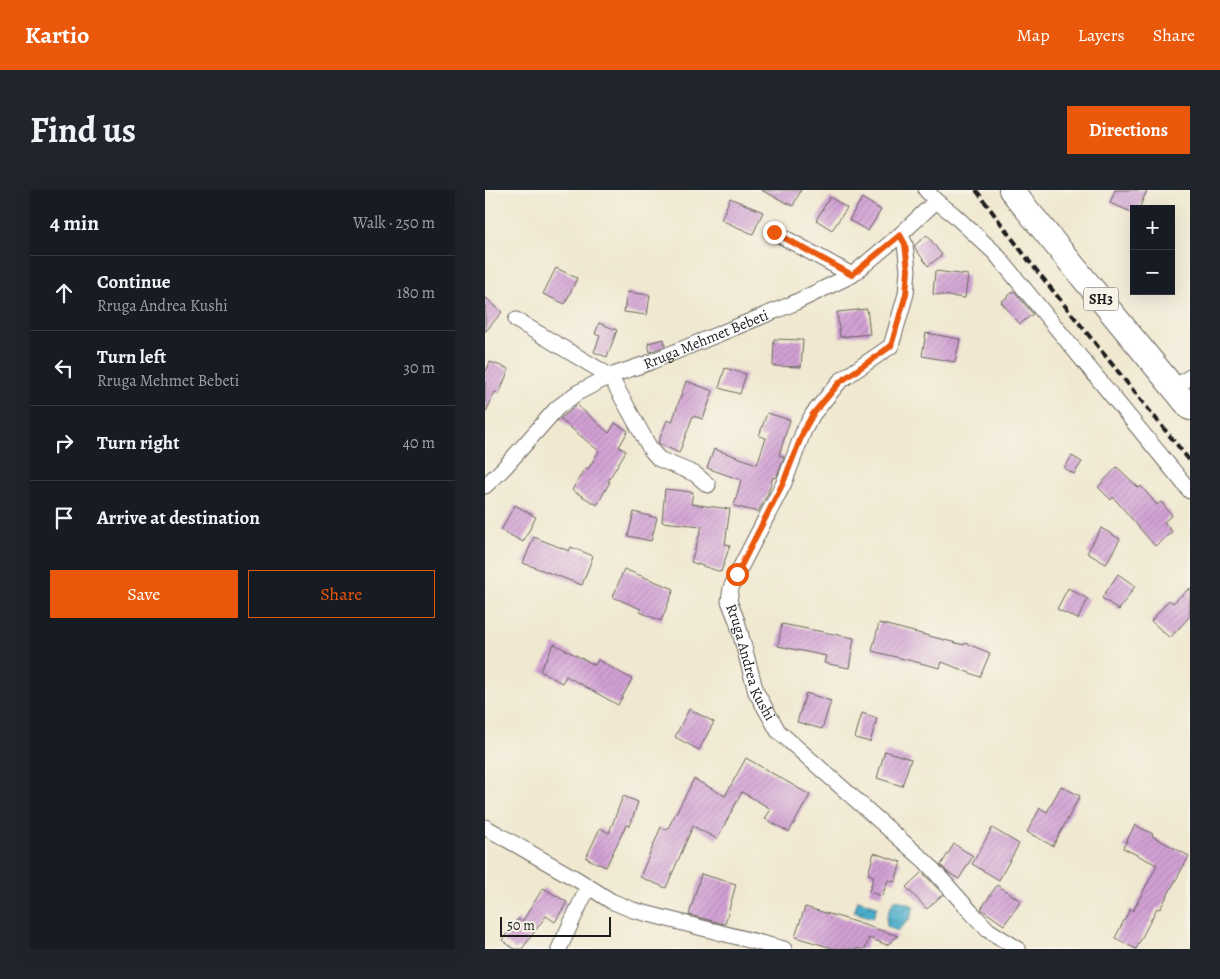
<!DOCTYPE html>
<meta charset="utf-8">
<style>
:root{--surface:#171b24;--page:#20242c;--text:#f1f3f6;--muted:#9ea1a6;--line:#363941;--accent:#ea580c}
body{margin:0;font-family:Alegreya,serif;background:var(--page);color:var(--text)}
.controls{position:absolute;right:15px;top:15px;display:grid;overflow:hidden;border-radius:0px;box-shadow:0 5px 20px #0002}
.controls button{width:45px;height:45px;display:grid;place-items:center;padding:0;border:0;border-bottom:1px solid var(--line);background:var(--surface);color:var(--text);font:25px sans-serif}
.scale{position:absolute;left:15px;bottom:12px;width:111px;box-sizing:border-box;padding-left:5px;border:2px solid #1c1c1c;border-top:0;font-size:14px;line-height:18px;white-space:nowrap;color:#1c1c1c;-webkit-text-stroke:4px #f7f3e8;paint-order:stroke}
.stop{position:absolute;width:15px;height:15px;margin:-11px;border:4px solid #ea580c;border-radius:50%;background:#fff}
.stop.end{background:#ea580c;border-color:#fff;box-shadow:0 1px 5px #0008}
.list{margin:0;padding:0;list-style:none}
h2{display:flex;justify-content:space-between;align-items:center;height:65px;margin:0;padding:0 20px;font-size:21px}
h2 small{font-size:16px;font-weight:400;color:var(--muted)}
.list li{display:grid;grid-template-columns:32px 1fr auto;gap:15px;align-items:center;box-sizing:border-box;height:75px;padding:0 20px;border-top:1px solid var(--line)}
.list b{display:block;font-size:19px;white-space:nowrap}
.list p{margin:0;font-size:16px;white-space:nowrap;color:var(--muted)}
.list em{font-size:16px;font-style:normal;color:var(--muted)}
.actions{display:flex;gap:10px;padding:15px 20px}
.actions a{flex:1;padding:11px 0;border:1px solid var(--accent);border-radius:0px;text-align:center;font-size:18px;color:var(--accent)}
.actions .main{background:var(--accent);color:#fff}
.icon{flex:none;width:28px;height:28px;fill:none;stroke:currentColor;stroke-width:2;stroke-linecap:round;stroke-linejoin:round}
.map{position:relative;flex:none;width:705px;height:759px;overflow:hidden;border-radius:0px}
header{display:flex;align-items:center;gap:30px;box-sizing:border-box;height:70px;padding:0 25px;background:var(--accent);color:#fff}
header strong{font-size:24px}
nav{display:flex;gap:28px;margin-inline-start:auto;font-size:18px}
.intro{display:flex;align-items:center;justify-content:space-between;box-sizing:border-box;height:120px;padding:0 30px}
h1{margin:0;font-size:35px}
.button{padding:12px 22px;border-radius:0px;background:var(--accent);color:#fff;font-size:18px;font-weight:700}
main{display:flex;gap:30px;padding:0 30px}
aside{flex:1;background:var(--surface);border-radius:0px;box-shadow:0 5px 20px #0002}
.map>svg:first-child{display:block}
</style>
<header>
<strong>Kartio</strong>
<nav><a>Map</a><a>Layers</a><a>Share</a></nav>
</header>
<div class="intro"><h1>Find us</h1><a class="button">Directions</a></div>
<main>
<aside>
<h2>4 min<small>Walk · 250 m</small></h2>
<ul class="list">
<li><svg class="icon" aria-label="ahead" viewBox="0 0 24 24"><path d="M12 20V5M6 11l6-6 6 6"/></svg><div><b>Continue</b><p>Rruga Andrea Kushi</p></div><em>180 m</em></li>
<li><svg class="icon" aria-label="left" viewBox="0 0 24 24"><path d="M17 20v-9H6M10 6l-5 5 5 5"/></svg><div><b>Turn left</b><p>Rruga Mehmet Bebeti</p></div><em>30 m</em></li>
<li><svg class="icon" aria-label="right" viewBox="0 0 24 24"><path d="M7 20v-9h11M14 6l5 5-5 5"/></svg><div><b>Turn right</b></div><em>40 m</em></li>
<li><svg class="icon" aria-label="arrive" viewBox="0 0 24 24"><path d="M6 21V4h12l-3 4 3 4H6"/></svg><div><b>Arrive at destination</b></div></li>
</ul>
<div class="actions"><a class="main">Save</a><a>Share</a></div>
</aside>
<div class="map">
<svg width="705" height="759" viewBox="0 0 705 759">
<defs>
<pattern id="water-waves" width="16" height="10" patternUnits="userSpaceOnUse" patternTransform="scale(1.25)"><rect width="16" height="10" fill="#4aadca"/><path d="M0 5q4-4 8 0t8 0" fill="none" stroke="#3d8ca3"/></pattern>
<pattern id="building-hatch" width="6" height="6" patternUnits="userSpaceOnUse" patternTransform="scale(1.25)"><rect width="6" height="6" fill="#d1a0d4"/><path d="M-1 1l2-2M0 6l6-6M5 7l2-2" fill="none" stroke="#b389b5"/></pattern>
</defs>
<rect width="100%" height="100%" fill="#f7f3e8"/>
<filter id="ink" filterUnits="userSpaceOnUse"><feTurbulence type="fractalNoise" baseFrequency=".02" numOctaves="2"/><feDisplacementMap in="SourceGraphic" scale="10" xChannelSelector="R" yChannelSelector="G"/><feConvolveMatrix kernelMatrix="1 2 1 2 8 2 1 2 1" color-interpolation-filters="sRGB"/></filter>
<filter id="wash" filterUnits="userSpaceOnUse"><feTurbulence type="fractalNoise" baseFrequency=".0096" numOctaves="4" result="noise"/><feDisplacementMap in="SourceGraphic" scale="20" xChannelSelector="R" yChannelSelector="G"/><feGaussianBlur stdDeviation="1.12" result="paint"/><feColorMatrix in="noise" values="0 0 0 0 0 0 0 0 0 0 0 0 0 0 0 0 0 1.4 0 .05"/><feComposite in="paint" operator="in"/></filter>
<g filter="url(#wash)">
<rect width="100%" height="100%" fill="#f0e8d0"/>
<path fill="url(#water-waves)" stroke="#336473" d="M410,709l19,7 -4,13 -13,12 -10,-5c-2,-11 3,-18 8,-27z
M373,710l19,6 -4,12 -19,-6z"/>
<g id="blocks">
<path fill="url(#building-hatch)" d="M276,0h40l-8,16z
M630,0h32l-8,19h-5v4l-24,-10z
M345,7l17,11 -15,22 -16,-10z
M245,8l33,14 -10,22 -32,-14z
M377,8l19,12 -13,21 -19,-11z
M442,45l15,20 -14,11 -13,-18v-3z
M71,78l21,10 -12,26 -22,-10z
M450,81l33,4 -3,23 -32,-4z
M529,101l19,23 -13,10 -19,-22z
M142,102l23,3 -3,20 -23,-3z
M0,107l17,15 -17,20z
M382,119l3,25 -30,3 -3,-25z
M114,133l18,7 -10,27 -13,-5 6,-16 -5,-2z
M441,143l34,6 -5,23 -33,-6z
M179,149l1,7 -15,6 -2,-9z
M289,149l29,1 -2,27 -28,-1z
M5,172l19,7 -10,25 -4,-2 -10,22v-40z
M240,178l21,6 -6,20 -21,-6z
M201,191l27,10 -10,28 -10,-3 -14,37 -21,-10 9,-23 5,2z
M92,215l32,28 6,-10 13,8 -9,16 7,4 -18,30 2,1 -13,23 -25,-15 13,-22 3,1 11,-18 -39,-32z
M282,223l23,7 -11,35 5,2 -8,21 -3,-1 -5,16 -10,19 -24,-6 7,-26 -34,-12 7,-19 43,15 9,-26 -7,-2z
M587,266l10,6 -8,12 -10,-6z
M632,277l22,21 2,-2 16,19 4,-3 11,13 -8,7 8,10 -17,14 -42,-49 -2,3 -13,-13z
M180,299l28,3 -2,12 39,5 -5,35 5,1 -9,27 -30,-10 11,-36 -40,-4z
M30,315l21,12 -13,25 -22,-12z
M149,322l23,6 -6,23 -23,-5z
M616,338l19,11 -14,25 -19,-11z
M49,347l35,14 2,-4 22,9 -11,29 -59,-22z
M139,379l50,20 -13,32 -21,-9 1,-3 -28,-12z
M633,384l17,12 -16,24 -17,-12z
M583,398l20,11 -10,20 -21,-10z
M705,398v28l-20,22 -19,-17 18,-21 4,3z
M394,433l85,22 1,-2 25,10 -10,24 -38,-15 -2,6 -68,-17z
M297,434l72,14 -5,30 -25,-5 2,-7 -48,-10z
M69,454l41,21 3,-5 34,19 -14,26 -52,-29 -4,7 -22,-12z
M321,503l25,8 -9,28 -25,-7z
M204,519l25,13 -15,28 -24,-13z
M377,523l15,5 -7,24 -15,-4z
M400,561l26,8 -9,27 -25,-8z
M261,568l64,37 -21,37 -24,-13 6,-10 -29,-17 -25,47 -24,-13 -27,62 -26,-11 21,-50 6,3 27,-51 31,17z
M576,596l19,10 -27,50 -26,-14 13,-24 7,4z
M138,606l15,6 -8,24 -4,-1 -20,42 -20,-9 14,-30 9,5z
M650,635l18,9 -1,2 37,20 -29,53 -3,-1 -21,41 -21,-11 15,-29 3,2 24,-46 -34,-17z
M507,638l27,16 -20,36 -27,-16z
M469,654l19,12 -14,23 -12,-7 -6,-7z
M389,663l27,9 -6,20 -7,-2 -6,16 -13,-4 5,-16 -6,-2z
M437,682l21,22 -16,15 -21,-22z
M216,684l35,10 -11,40 -36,-9z
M512,695l24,16 -17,24 -23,-16z
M58,698l24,14 -12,20 -9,-6 -24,33h-8l-12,-9 16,-21 4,3z
M320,717l38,11 55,18 -11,9 -18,-7 -4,11h-29l-41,-12z"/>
</g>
</g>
<g filter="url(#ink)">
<use href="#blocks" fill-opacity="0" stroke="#66635b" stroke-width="1"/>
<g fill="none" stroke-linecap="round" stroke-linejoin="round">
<defs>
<g id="minor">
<path d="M441,0l10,11 17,13 42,39 195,238"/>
<path d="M289,42l78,43"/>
<path id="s1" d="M415,45l5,9 3,26 -2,24 -15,52 -51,35 -27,33 -9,16 -20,53 -47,91 -6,14 -2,13 8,20 19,71 22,39 148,131 45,50 17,18 30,19"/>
<path d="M31,130l94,56 41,74 8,9 36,15 13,11"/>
<path d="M689,198l16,-11"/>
<path id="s2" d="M0,296l18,-17 54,-61 20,-15 33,-17 38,-13 144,-59 60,-29 48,-40 36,-34"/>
<path d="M0,637l93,53 33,21 22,9 151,39"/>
<path d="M74,759l29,-62"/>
</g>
<path id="primary" d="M526,0l179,218"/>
</defs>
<use href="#minor" stroke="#66635b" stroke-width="17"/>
<use href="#primary" stroke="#66635b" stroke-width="26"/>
<use href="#minor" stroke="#fff" stroke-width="15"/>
<use href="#primary" stroke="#fff" stroke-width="24"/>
<path stroke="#1c1c1c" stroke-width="4" stroke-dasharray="8 4" stroke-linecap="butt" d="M491,0l53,71 161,200"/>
</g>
</g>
<g fill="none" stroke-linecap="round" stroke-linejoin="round" filter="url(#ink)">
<path stroke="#ea580c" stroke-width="6" d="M252,384l46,-91 21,-53 9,-16 27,-32 51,-36 15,-52 2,-24 -3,-26 -5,-9 -48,40 -78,-43"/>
</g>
<g text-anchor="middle" stroke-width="4" stroke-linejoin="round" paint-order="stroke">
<rect fill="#f7f3e8" stroke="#5e5c59" stroke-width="1" x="598.5" y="97.5" width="35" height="23" rx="4"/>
<g font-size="14" font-weight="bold" fill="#1c1c1c">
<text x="616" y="114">SH3</text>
</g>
<g font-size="15" fill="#1c1c1c" stroke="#f7f3e8">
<text dy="5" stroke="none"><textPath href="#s2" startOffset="271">Rruga Mehmet Bebeti</textPath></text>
<text dy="5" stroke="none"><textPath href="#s1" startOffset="490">Rruga Andrea Kushi</textPath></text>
</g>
</g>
</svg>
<div class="controls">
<button>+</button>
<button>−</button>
</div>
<div class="scale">50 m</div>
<div class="stop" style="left:252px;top:384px"></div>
<div class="stop end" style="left:289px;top:42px"></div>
</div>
</main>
